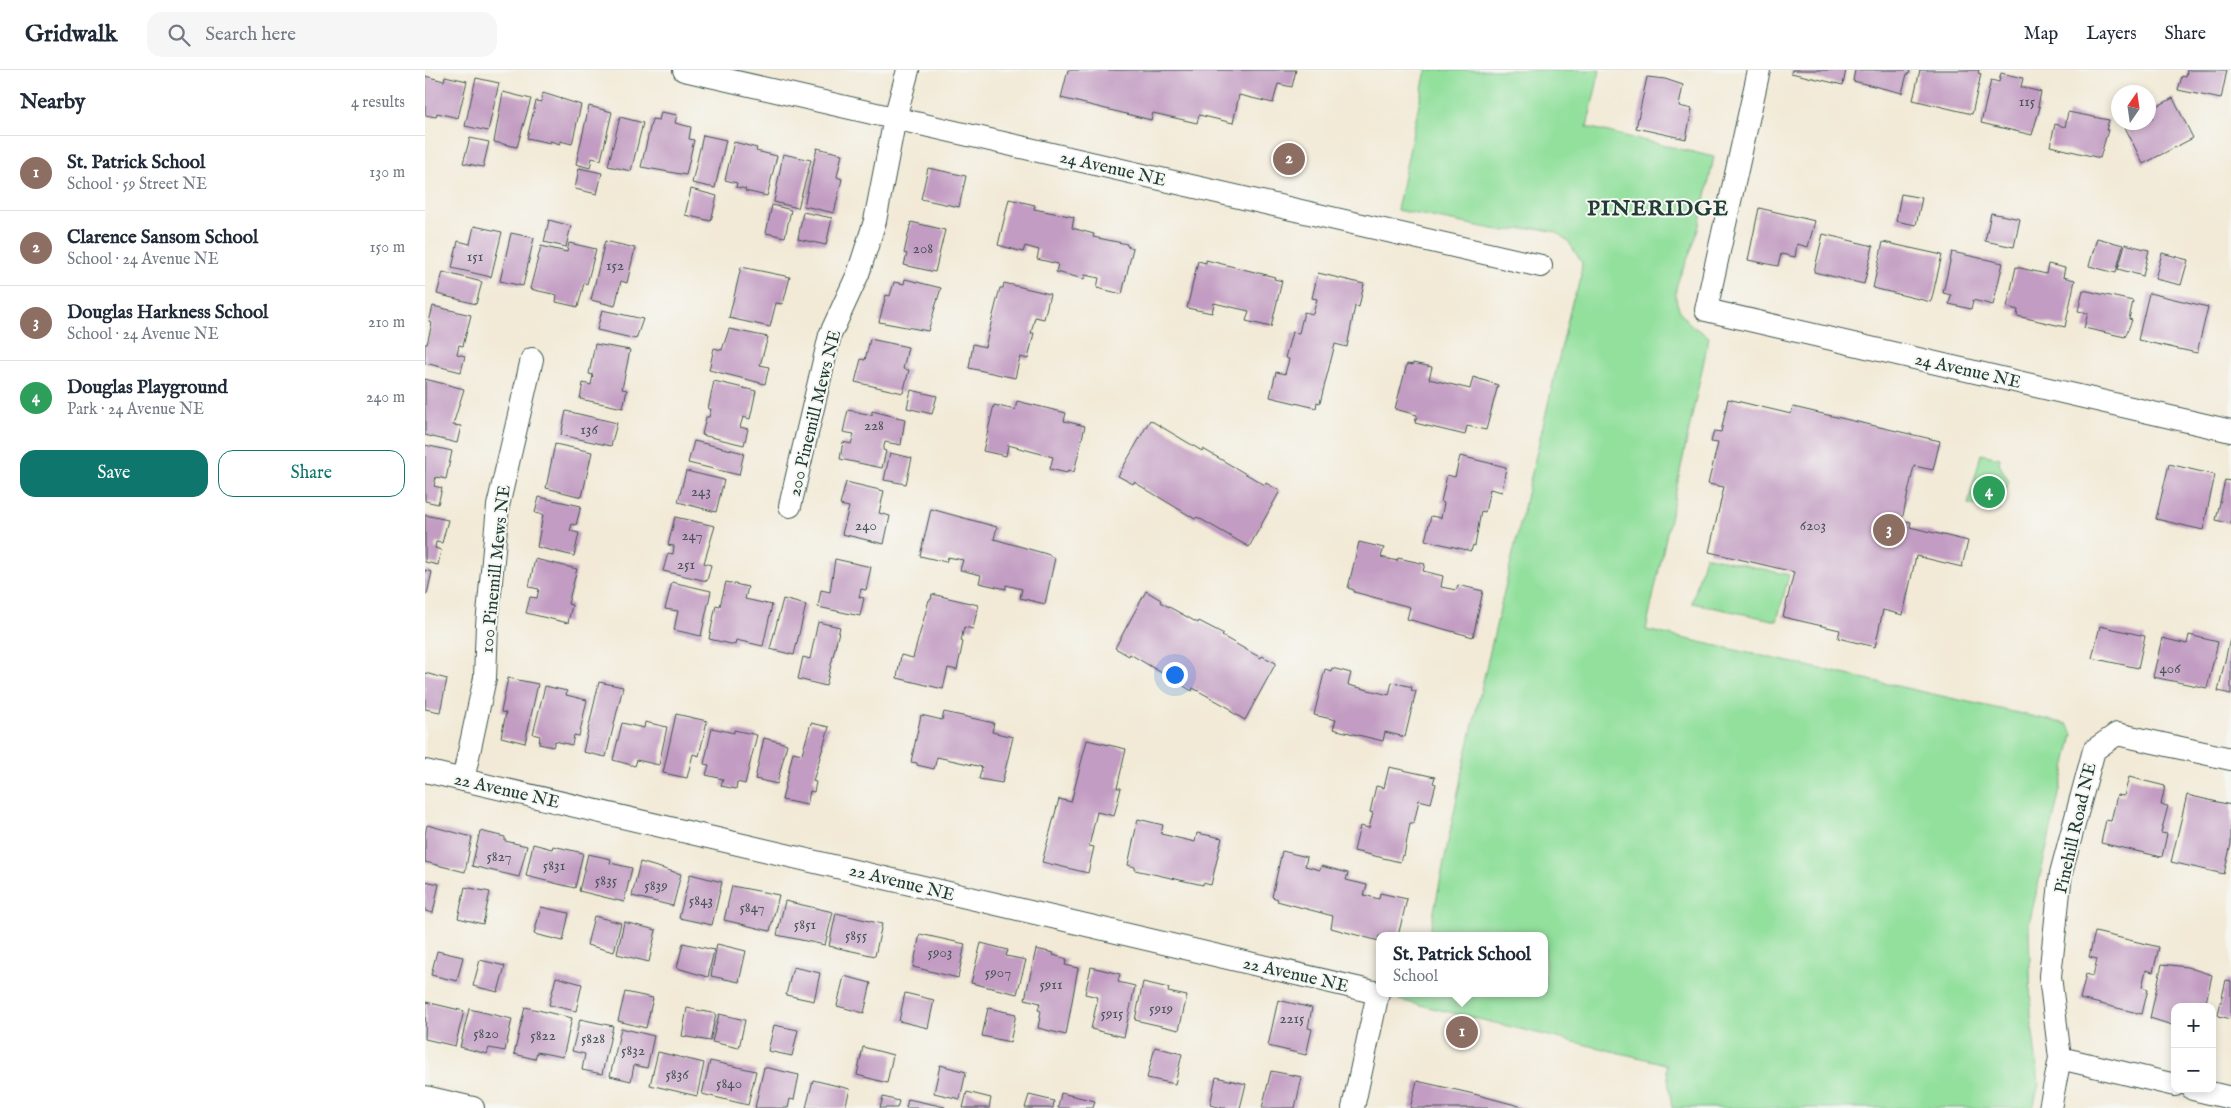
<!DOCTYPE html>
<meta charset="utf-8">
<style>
:root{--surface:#fff;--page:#f6f6f7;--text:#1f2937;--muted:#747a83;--line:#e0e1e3;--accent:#0f766e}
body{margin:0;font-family:"IM FELL English",serif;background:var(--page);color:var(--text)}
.controls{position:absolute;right:15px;bottom:15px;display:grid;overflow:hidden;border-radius:10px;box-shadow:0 2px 8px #0003}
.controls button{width:45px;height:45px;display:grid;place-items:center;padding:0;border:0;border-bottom:1px solid var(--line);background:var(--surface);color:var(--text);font:25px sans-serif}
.compass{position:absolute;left:1686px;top:15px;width:45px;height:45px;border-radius:50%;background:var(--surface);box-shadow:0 2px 8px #0003;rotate:13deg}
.you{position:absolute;left:749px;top:604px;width:18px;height:18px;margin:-12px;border:4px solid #fff;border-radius:50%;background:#1a73e8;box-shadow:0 0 0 8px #1a73e833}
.badge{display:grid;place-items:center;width:32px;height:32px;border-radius:50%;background:var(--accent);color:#fff;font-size:16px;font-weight:700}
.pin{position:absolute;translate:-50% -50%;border:2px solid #fff;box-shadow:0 1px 5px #0006}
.popup{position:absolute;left:951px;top:862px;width:172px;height:65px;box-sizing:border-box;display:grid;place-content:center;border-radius:10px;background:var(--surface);filter:drop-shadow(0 1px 4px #0005);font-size:16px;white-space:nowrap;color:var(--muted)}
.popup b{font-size:19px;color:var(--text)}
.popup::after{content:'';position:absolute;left:50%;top:100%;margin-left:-10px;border:10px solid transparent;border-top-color:var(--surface)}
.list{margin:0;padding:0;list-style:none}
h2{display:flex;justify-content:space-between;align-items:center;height:65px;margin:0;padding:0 20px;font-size:21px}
h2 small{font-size:16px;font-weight:400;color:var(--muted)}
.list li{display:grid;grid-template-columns:32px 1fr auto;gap:15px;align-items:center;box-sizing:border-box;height:75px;padding:0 20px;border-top:1px solid var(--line)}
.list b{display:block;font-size:19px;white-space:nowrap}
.list p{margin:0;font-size:16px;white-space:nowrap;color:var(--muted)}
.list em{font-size:16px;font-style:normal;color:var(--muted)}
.actions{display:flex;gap:10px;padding:15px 20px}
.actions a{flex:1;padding:11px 0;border:1px solid var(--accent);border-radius:15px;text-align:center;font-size:18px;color:var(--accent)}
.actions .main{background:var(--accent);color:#fff}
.icon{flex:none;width:28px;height:28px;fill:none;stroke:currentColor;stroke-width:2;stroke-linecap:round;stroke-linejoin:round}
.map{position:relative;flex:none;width:1806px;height:1038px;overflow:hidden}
header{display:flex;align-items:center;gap:30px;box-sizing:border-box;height:70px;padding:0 25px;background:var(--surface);border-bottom:1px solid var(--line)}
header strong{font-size:24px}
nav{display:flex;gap:28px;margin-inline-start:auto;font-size:18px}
.search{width:350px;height:45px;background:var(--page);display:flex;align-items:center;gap:12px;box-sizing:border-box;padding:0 18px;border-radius:15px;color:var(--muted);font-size:19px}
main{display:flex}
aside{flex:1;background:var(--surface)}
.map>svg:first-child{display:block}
</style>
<header>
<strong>Gridwalk</strong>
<div class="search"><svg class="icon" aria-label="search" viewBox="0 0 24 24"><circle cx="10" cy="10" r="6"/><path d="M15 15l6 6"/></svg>Search here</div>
<nav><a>Map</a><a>Layers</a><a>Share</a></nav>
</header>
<main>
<aside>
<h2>Nearby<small>4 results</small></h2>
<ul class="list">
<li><span class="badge" style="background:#8d6e63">1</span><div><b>St. Patrick School</b><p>School · 59 Street NE</p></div><em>130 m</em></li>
<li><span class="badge" style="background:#8d6e63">2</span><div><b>Clarence Sansom School</b><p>School · 24 Avenue NE</p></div><em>150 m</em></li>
<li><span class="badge" style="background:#8d6e63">3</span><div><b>Douglas Harkness School</b><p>School · 24 Avenue NE</p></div><em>210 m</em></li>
<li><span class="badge" style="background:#2e9e5b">4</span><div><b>Douglas Playground</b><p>Park · 24 Avenue NE</p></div><em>240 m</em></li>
</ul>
<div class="actions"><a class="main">Save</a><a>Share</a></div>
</aside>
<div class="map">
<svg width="1806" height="1038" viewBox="0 0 1806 1038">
<rect width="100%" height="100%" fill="#f6f6f2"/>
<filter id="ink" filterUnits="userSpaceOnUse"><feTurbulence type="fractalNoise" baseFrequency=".02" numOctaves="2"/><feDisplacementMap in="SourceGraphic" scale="10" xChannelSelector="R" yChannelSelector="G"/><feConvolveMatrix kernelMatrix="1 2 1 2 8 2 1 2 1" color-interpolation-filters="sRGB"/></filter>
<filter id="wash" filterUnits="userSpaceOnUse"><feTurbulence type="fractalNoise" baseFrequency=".0096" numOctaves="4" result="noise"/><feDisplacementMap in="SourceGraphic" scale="20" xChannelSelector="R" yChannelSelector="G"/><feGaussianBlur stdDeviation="1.12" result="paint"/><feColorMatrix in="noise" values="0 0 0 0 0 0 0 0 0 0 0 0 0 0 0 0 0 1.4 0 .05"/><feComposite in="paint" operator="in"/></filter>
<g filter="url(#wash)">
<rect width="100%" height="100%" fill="#f2ead7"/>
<path fill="#93e09d" stroke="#598e68" d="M1001,0h174l-13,57 127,30c-7,31 -13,72 -26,101 -5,12 -14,26 -12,40 3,20 17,29 33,39l-63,293 421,94 6,10 -44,190 2,92 8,68 -6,24h-361l-6,-44 -267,-64 4,-7h142v-57h-116l36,-178 107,-456 8,-19 2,-20 -14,-22 -12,-9 -21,-4 -32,3 -106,-21z
M1556,384l19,4 -1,6 10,17 -10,30 -31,-7z
M1280,486l84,19 -12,46 -85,-18z"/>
<g id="blocks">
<path fill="#c29cc2" d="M643,0h228l-4,17 -14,-3 -5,19 -34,-8 -6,28 -34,-8 -2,8 -44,-10 -2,7 -90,-22z
M1367,0h54l-3,15 -52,-12z
M1430,0h55l-1,4h-2l-5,19 -49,-12z
M1495,0h59l-1,3 3,1 -9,40 -59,-14z
M1762,0h40l-6,29 -43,-9 4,-14 4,1z
M1576,3l22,5 -2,9 20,5 -3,14 2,1 -8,28 -51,-12 10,-43 8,2z
M0,6l19,5 1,-5 22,5 -9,37 -21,-5 -1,4 -11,-2z
M1222,7l18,2 18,6 -4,21 13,3 -6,30 -50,-11z
M51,8l23,5 -11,48 -23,-5z
M78,22l28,7 -14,48 -23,-5z
M118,23l38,12 -9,39 -12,-3v3l-10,-3v2l-23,-5 9,-37 5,1z
M1748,28l20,40 -50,26 -20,-41 26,-1v-6l2,3 2,-2 -3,-7z
M164,36l23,6 -11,48 -9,-2 -2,10 -14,-4z
M236,42l16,3 -2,8 16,4 -2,12 5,1 -8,35 -45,-8 11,-48 7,1z
M1643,42l41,8 -3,10h2l-8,28 -50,-12 5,-22 10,3z
M195,47l23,6 -12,48 -23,-5z
M278,65l23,5 -11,48 -23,-5z
M45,68l19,4 -6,25 -20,-4z
M309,72l23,6 -1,3 21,5 -10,40 -22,-5 1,-2 -10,-2 1,-4 -12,-3z
M392,78l25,6 -5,23 5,2 -8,34 -30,-7z
M358,84l28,6 -13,48 -24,-6z
M154,98l23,5 -5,21 -22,-5z
M503,98l38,8 -7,31 -38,-8z
M266,119l26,7 -6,25 -26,-6z
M1476,124l21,4 -6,27 -20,-4z
M584,129l26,6 -1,4 40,8 -2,11 22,6 -1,3 34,7v2l6,2 -11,46 -25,-6 2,-10 -14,-3 -1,4 -28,-7 2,-8 -21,-5 2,-9 -14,-4 -2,6 -25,-7z
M347,135l19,5 -6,27 -19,-4z
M1334,138l56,13 -7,26 -11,-3 -2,13 -14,-3 -3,12 -30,-6z
M378,142l29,6 -6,27 -28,-6z
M1566,143l29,6 -6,28 -29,-6z
M124,150l22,6 -5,21 -22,-5z
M486,152l34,8 -10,42 -31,-7 3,-11 -3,-1z
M49,156l28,6 -11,45 -39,-9 6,-27 12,3z
M86,163l23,5 -11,48 -23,-5z
M1398,164l50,12 -9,38 -50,-12z
M1672,168l26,7 -7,28 -27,-7z
M180,171l30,7 -8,35 -6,-2 -6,25 -24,-6z
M1458,172l59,13 -11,47 -58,-14z
M144,173l27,6 -9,35 -3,-1 -6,24 -22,-5 1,-7 -27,-6 11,-43 26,6z
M1700,174l24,6 -6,26 -25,-7z
M1527,182l51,11 -10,42 -20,-5 -2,9 -22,-5 2,-9 -8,-2z
M1737,183l26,7 -7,25 -26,-6z
M781,190l69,17 -1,2 8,2 -11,46 -25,-6 3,-10 -35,-8 -2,10 -25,-5 11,-47 8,2z
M1623,194l17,4 -2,9 12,3 -10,47 -48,-11 1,-6 -11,-3 9,-40 30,7z
M316,197l49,10 -7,27 -7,-1 -6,24 -41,-9z
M18,202l39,10 -6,22 -39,-10z
M893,203l46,11 -5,23 -4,-1 -8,41 -12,-3 -15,59 -3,-1 -1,6 -46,-11 6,-25 9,2 4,-15 -4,-1 7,-26 7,1 5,-21 9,2 4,-15 -5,-1z
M480,209l36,9 -13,43 -49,-9 7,-27 4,1 4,-14 10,2z
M579,213l46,11 -6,25 -9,-2 -4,16h3l-6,26 -8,-2 -5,21 -46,-10 4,-24 12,3 15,-59h3z
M1658,220l50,11 -4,18 3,1 -7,17 -41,-9 4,-15 -10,-2z
M1724,223l59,14 -11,46 -59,-13z
M8,236l38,9 -8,31 -4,-1 -2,9 8,2 -4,16 -36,-9v-19h2l2,-8 3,-13 -3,-1z
M177,240l41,9 -7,20 -39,-9z
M304,259l39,8 -8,28 9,2 -4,17 -56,-14 5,-22 8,2z
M445,269l38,8 -5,22 6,1 -6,23 -48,-11 6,-23 4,1z
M170,274l35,6 -8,39 5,1 -4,18 -43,-9 3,-16 8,2 2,-10 -4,-1z
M988,293l19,4 -3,12 41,10 3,-12 25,8 -12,45 -19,-4 -2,9 -50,-12 2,-8 -22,-6 12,-45 6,1z
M0,309l39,10 -11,36 8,1 -4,17 -32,-8z
M289,311l42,10 -6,28 -7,-2 -3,10 8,2 -4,16 -42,-10 4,-18h3l2,-8h-3z
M486,320l26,6 -5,18 -25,-6z
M1303,329l63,15 2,-7 147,34 -7,29 -19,-4 -12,54 9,2 -1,5 58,14 -6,26 -46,-11 -13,59 -20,-5 -8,37 -37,-9 2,-8 -57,-13 11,-45 -85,-20 15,-65 -16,-3 10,-41 -7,-1 3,-11 7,1z
M592,331l49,12 -2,8 21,5 -11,46 -6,-2 -1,3 -17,-4 3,-12 -45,-12 -2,11 -23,-5 11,-46 21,5z
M423,340l24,5v-4l33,8 -4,26 -16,-3 -2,8 3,1 -4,17 -42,-9 3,-17 8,2 3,-10 -11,-2z
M141,341l51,12 -6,23 -50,-11z
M725,350l52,31 1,-2 62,36 1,-2 14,8 -31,56 -52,-30 -2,2 -61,-37 -1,2 -15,-8z
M269,371l50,12 -5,22 -51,-12z
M130,374l37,8 -10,45 -36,-9z
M0,375l27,6 -6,28 -10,-2 -2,9 8,2 -4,16 -13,-3z
M465,383l22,5 -6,26 -22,-4z
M1035,386l46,11 -4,25 -12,-3 -5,23 -4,-1 -6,35 -2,-1 -2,6 -46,-11 6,-24 10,2 3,-15 -3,-1 6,-27 8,2z
M1744,394l46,11 -12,55 -47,-11z
M261,401l38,9 -8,32 -38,-10z
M1800,410l6,1v43l-15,-4z
M421,412l38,9 -5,22 11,3 -6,28 -42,-10 7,-27 -9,-2z
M114,427l42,9 -5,19 -4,-1 -2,7 9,2 -5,23 -37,-9 6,-32 -8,-2z
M506,439l66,18 -3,12 56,16v1l5,2 -10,46 -25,-6 2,-9 -16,-4v4l-27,-6 2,-8 -21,-5 3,-10 -15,-3 -2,5 -26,-6z
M0,445l23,5 -6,23 -6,-1 -1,6 6,2 -3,15 -13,-3z
M250,447l40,9 -11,37 7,2 -4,16 -44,-10 5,-18 5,1 1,-8 -6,-1z
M934,472l25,6 -3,9 16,4 1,-3 27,6 -2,7 20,5 -2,11 15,3 2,-5 25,6 -10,46 -66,-18 3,-12 -56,-15v-2l-6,-2z
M110,489l42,10 -9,35 4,1 -4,18 -42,-10 4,-16 7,1 2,-9 -10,-2z
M410,489l36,8 -5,23 -5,-1 -2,8 5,1 -4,18 -42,-9 3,-17 9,2z
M0,500l7,2 -5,22 -2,-1z
M247,512l39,9 -10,45 -27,-6 4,-19 -13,-2z
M301,512l22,5 -3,12 27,6 -9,41 -27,-6 -1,5 -26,-6 7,-34 4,1z
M721,521l15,9 -1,2 38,21 1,-2 25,13 -2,2 39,22 1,-2 14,7 -31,57 -15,-9 1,-2 -38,-21 -1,3 -62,-37 -1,2 -14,-8z
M507,524l46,11 -5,24 -9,-2 -3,14 2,1 -6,28 -9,-2 -5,21 -46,-11 4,-23 12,3 16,-58h2z
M358,529l23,6 -12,50 -24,-6z
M393,552l22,5 -14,59 -28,-7 5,-22 7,2z
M1675,556l45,10 -7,32 -46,-10z
M1764,565l29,7 -11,46 -54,-11 9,-39 25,6z
M1805,569h1v55l-13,-3z
M907,598l19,5 -3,12 41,10 3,-13 20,5 -1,3 5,1 -11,46 -20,-5 -2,9 -50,-12 3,-9 -22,-5 11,-46 6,2z
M0,603l22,6 -7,33 -15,-3z
M83,608l30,6 -13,59 -24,-6 5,-24 -5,-1z
M174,612l24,5 -17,70 -23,-5z
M120,616l22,5 -1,4 21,5 -8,36 -5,-1 -2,10 -17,-4 -2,6 -14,-3 1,-8 -7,-2z
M519,642l50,11 -2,9 21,5 -11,46 -23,-4 3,-12 -45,-10 -3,12 -17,-4v-2l-6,-1 10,-47 21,5z
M251,644l31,7 -8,35 -6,-2 -6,24 -24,-5z
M220,652l22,5 -8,38 -22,-5 -2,6 -22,-6 9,-37 22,5z
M386,653l18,4 -16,54 3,1 -2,10 -4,-1 -3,14 -25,-5 11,-48 9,2z
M287,658l22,5v-3l23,5 -12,49 -8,-2 -1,7 -15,-3 2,-7 -17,-4 3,-10 -5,-1z
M339,668l23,6 -10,40 -22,-5z
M662,670l39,9 -9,39h4l-7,28 -17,-4 -8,34 5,1 -6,26 -46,-11 17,-63 12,3z
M964,697l46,10 -2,6 3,1 -5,19 -12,-3 -5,23h-4l-6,33 -2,-1 -2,7 -46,-11 6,-25 9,2 4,-15 -3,-1 6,-26 8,2z
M1704,707l36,9 -4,19 7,1 -7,27 6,1 -5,23 -61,-14 5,-23 5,1 6,-26 7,1z
M1762,725l44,10v39l-7,30 -53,-12z
M713,749l25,6 -2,9 34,8 2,-9 25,5 -11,47 -8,-2v2l-68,-15v-3l-7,-2z
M2,755l45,12 -7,35 -40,-10v-27z
M55,761l25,6v4l22,5 -8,31 -47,-11z
M108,774l19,5 1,-3 30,7 -8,35 -49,-12z
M857,781l25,6 -2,9 15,4 1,-4 27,7 -2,7 21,5 -3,10 15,4 1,-6 27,6 -9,37h-19v5l-48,-13 2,-12 -56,-15 1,-2 -6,-2z
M163,784l23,5 -1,4 22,5 -8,34 -45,-11z
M215,792l41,12 -8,32 -41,-10z
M265,804l32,8 -10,43 -33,-7z
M0,811l14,3 -6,29 -8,-2z
M307,816l47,9 -9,36 -46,-11z
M40,817l25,5 -7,32 -25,-6z
M360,831l48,11 -8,33 -48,-10z
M116,837l28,6 -6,28 -29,-7z
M411,843l46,11 -7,32 -46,-10z
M169,846l27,7 -7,29 -27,-7z
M199,852l32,8 -7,32 -32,-8z
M1670,862l64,15 -6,25 -7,-2 -4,17 6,2 -6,25 -62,-15 6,-25 7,2 4,-17 -8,-2z
M495,864l45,10 -7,34 -45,-11z
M258,873l31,7 -6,27 -31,-9z
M556,873l27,7 -2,6 20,4 -9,34 -46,-11z
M292,874l29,7 -7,31 -28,-6z
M611,879l18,4 -1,2 14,4 -2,6 13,3 -12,67 -28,-7 3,-17 -3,-1 2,-7 -15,-4z
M12,881l26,6 -6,24 -26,-6z
M55,890l25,6 -7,26 -25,-6z
M1737,894l25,3 25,8 -7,32h-30v19l-25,-8z
M368,897l27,6 -6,28 -28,-6z
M666,897l29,7 -2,8 17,4 -11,51 -33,-8 7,-32 -13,-3z
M419,906l27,7 -7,30 -27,-7z
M131,907l26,7 -6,27 -27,-6z
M1801,910l5,1v38l-12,-3 -1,-2z
M718,912l26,6 -1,4 19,4 -8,34 -44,-10z
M200,922l28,6 -7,30 -28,-7z
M480,923l29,7 -6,28 -29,-7z
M853,930l34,8 -4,20 4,1 -6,26 -38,-9z
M1,932l38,9 -9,35 -30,-7z
M100,937l47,11 -9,39 -26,-5 -2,7 -21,-5z
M262,938l29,6 -6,27 -28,-5z
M563,938l28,6 -6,28 -28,-6z
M44,939l43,10 -7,32 -16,-3 -2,6 -27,-7z
M294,944l26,6 -6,28 -27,-6z
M155,949l33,7 -11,48 -20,-4 3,-16 -13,-3z
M349,955l24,5 -6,26 -24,-5z
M196,958l33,8 -7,32 -13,-3 -3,16 -21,-5z
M438,977l30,8 -6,28 -30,-8z
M730,977l27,7 -7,30 -28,-6z
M233,982l46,11 -7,33 -47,-11z
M285,991l46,10 -8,34 -46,-11z
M515,995l26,7 -6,27 -26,-6z
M339,997l35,8 -5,25 -4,-1 -2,9h-33z
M846,1001l31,6 -7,31h-33z
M791,1007l30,7 -6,24h-17l-13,-3z
M388,1010l37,9 -5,19h-39z
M992,1011l57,13 53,14h-117z
M542,1022l24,6 -2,10h-26z
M636,1023l34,8 -2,7h-35z
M604,1025l25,6 -1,7h-28z
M458,1027l16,4 -2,7h-17z
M483,1029l37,8v1h-39z"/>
</g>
</g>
<g filter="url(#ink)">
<use href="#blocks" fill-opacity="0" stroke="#3f574c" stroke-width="1"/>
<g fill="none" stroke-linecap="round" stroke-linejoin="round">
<defs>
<path id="minor" d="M259,0l857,196
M1334,0l-53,240 525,121
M365,436l40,-171 28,-61 17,-53 20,-103 13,-48
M0,701l953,222 -25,115
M38,710l22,-102 2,-53 11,-119 34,-147
M1635,988l115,27
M1768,1019l38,9
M0,1027l48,11
M1625,1038l10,-50 -10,-82 11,-103 33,-123 23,-16 114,25"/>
</defs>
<use href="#minor" stroke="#3f574c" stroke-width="24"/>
<use href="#minor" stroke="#fff" stroke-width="22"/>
</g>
</g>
<g text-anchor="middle" stroke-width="4" stroke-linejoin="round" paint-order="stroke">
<g font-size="15" fill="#485558">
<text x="1602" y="36">115</text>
<text x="498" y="183">208</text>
<text x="50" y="191">151</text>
<text x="190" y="200">152</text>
<text x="449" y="360">228</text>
<text x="164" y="364">136</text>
<text x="276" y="426">243</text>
<text x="441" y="460">240</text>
<text x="1388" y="460">6203</text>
<text x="267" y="470">247</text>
<text x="261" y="499">251</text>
<text x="1745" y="603">406</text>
<text x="74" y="791">5827</text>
<text x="129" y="800">5831</text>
<text x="181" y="815">5835</text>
<text x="231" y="820">5839</text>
<text x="276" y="835">5843</text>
<text x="327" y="842">5847</text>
<text x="380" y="859">5851</text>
<text x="431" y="870">5855</text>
<text x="515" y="887">5903</text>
<text x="573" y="907">5907</text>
<text x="626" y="919">5911</text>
<text x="736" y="943">5919</text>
<text x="687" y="948">5915</text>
<text x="867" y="953">2215</text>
<text x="61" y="968">5820</text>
<text x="118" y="970">5822</text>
<text x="168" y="973">5828</text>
<text x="208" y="985">5832</text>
<text x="252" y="1009">5836</text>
<text x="304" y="1018">5840</text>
</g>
<g font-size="18" fill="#1f3d34" stroke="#f6f6f2">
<text transform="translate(688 98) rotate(13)" y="6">24 Avenue NE</text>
<text transform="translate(1543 300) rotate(13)" y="6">24 Avenue NE</text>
<text transform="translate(389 343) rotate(-76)" y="6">200 Pinemill Mews NE</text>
<text transform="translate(70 499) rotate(-84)" y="6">100 Pinemill Mews NE</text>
<text transform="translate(82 720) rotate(13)" y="6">22 Avenue NE</text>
<text transform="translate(1650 758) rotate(-77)" y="6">Pinehill Road NE</text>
<text transform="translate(477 812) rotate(14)" y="6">22 Avenue NE</text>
<text transform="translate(871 904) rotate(13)" y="6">22 Avenue NE</text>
</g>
<g font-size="22" font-weight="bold" letter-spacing="1" fill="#1f3d34" stroke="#f6f6f2">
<text x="1233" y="145">PINERIDGE</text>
</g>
</g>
</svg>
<div class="controls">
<button>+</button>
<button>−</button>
</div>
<svg class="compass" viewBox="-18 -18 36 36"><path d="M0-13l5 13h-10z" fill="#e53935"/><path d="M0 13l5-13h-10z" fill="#747a83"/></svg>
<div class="you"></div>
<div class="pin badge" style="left:1037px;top:962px;background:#8d6e63">1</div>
<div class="popup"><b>St. Patrick School</b>School</div>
<div class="pin badge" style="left:864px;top:89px;background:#8d6e63">2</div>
<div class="pin badge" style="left:1464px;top:460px;background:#8d6e63">3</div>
<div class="pin badge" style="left:1564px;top:422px;background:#2e9e5b">4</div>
</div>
</main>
